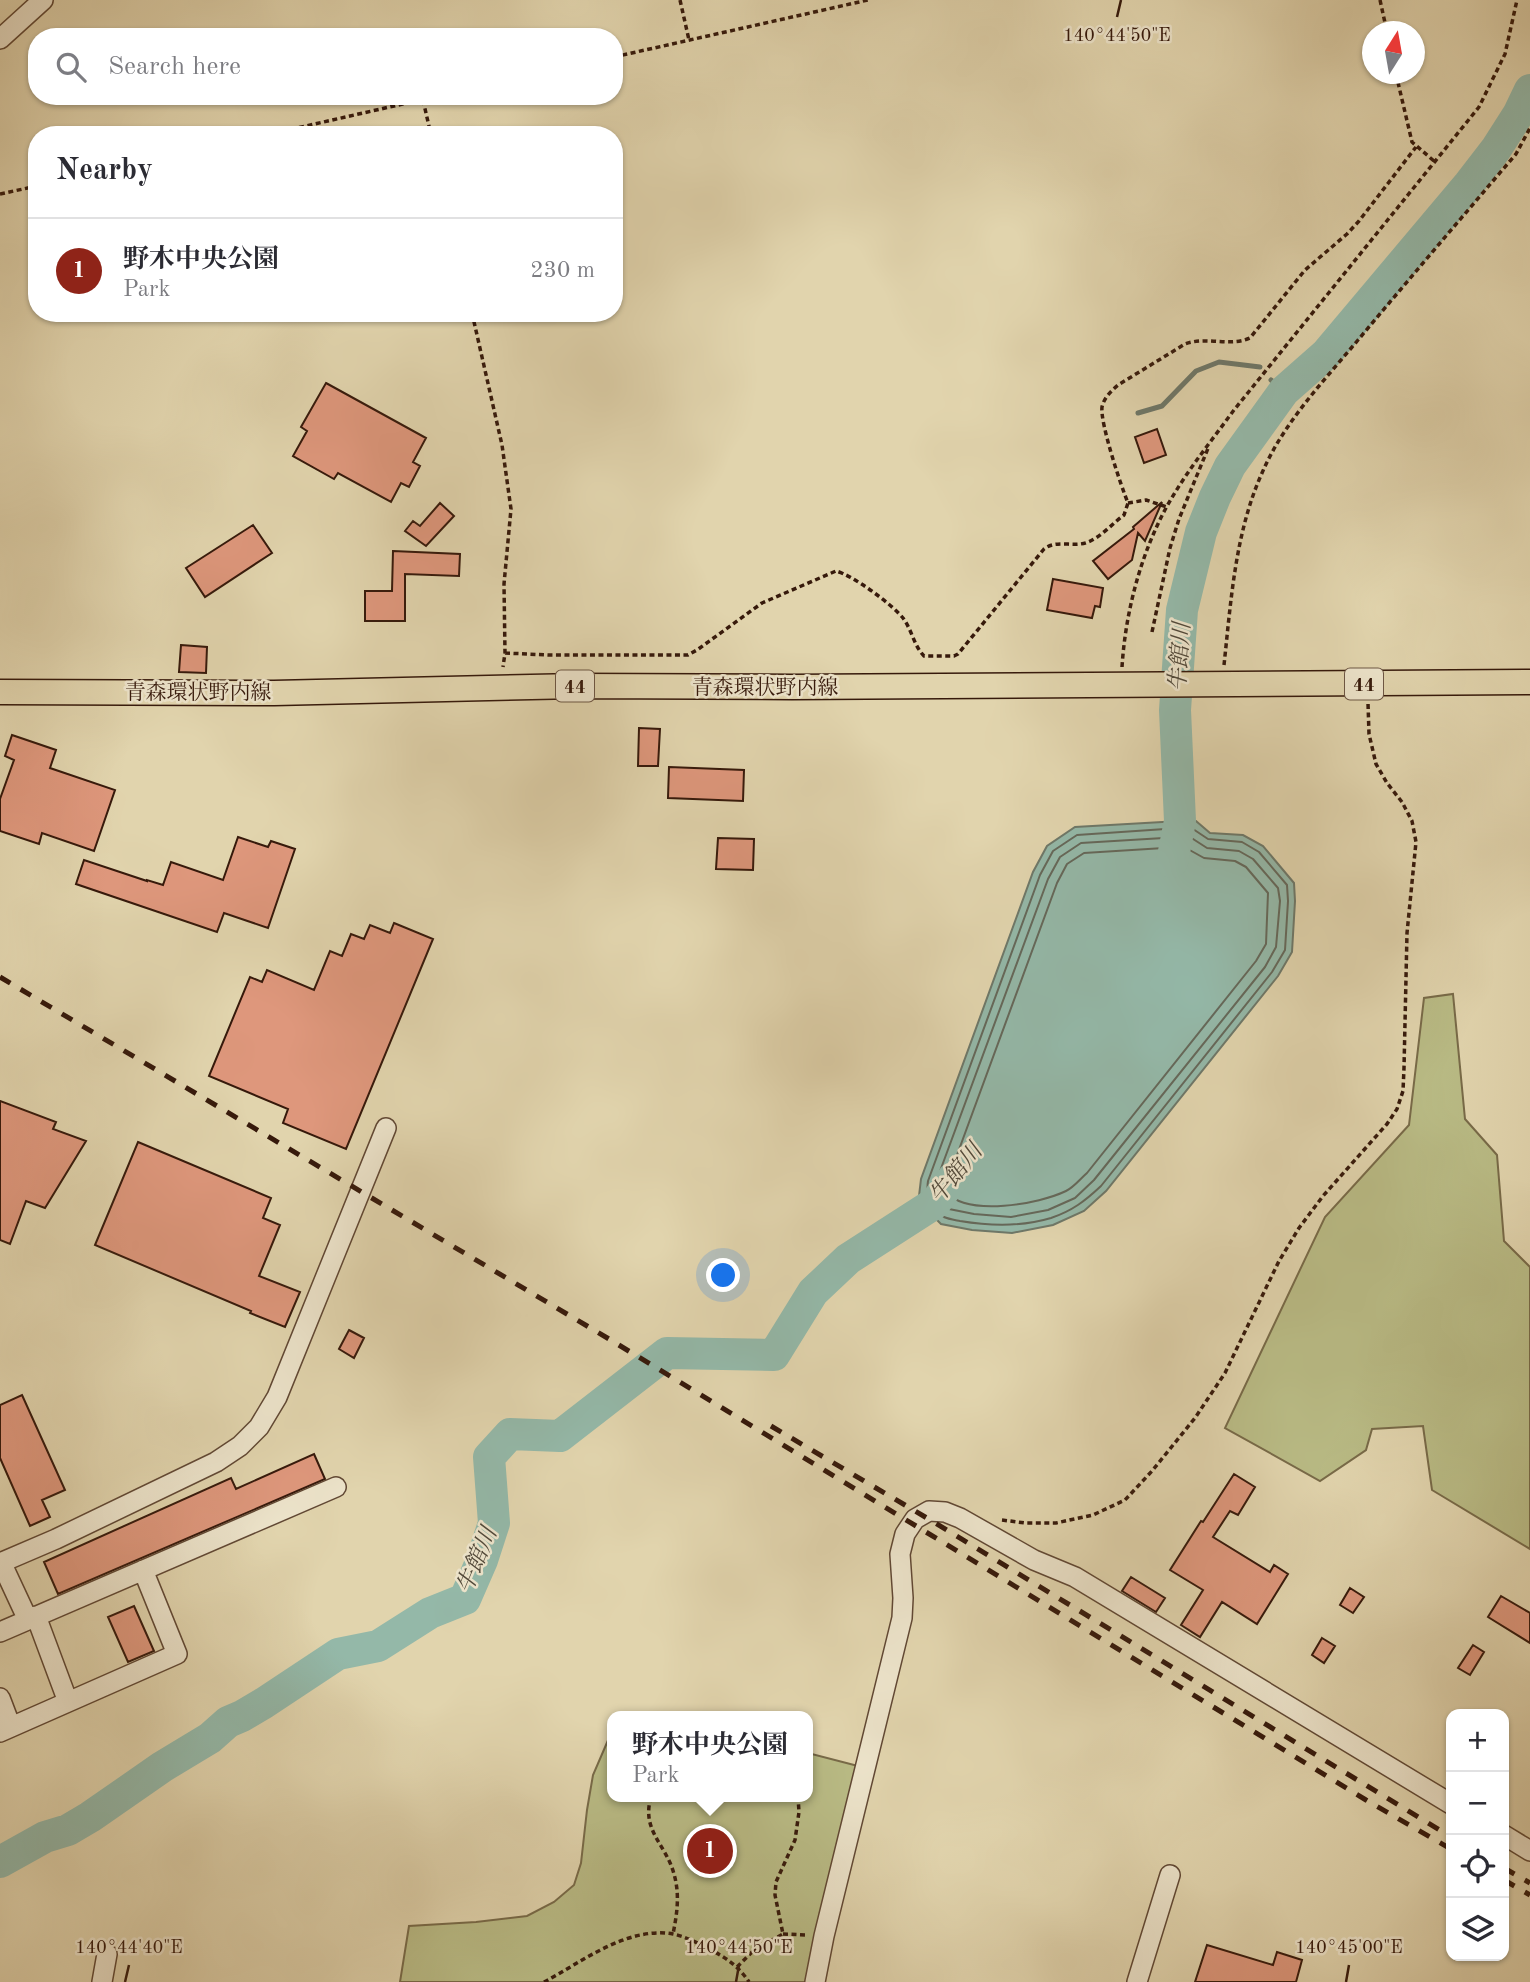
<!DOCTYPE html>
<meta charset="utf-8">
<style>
:root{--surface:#fff;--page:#f7f7f7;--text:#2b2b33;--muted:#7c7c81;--line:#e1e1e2;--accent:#8f2418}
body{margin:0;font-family:"Old Standard TT","Noto Serif JP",serif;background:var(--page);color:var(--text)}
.controls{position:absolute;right:21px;bottom:21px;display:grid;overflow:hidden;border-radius:14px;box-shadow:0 2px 5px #0004}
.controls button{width:63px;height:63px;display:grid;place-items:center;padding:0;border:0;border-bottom:2px solid var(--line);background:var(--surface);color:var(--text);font:35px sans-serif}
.compass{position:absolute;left:1362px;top:21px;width:63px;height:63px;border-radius:50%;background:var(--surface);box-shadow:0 2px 5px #0004;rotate:11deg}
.you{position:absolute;left:724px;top:1276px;width:24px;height:24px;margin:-18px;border:5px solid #fff;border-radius:50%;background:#1a73e8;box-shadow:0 0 0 10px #1a73e833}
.badge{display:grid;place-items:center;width:46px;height:46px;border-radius:50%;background:var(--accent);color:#fff;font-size:23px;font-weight:700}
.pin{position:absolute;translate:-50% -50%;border:4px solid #fff;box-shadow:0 2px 7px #0006}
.popup{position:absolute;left:607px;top:1711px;width:206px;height:91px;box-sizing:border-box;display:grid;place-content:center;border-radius:14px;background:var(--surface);filter:drop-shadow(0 2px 5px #0005);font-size:23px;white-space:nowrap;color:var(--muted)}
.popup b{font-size:26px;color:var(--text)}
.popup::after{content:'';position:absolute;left:50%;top:100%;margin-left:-14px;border:14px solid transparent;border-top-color:var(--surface)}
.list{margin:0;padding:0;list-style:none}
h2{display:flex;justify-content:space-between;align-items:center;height:91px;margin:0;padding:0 28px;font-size:30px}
h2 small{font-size:23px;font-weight:400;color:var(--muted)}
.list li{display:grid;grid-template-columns:46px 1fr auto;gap:21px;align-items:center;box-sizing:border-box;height:105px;padding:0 28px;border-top:2px solid var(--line)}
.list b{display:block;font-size:26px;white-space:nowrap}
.list p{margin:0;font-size:23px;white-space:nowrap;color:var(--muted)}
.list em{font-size:23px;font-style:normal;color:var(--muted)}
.icon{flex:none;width:38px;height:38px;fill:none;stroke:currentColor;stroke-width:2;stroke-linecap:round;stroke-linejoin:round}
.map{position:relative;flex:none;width:1530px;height:1982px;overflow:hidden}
.search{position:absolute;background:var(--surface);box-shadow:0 2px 5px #0004;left:28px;top:28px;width:595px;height:77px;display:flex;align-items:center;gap:18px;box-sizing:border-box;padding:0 24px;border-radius:28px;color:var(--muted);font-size:26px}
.panel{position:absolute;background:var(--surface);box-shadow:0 2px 5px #0004;left:28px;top:126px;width:595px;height:196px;border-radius:28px}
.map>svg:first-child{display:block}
</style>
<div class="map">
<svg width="1530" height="1982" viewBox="0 0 1530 1982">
<rect width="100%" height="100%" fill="#e1d4ad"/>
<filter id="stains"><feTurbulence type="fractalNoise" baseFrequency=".00286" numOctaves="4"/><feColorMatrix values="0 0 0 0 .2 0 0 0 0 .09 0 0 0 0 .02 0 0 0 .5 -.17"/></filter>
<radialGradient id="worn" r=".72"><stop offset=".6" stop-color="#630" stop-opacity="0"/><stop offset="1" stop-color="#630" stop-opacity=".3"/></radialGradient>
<path fill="#b9bb85" stroke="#786a48" stroke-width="2" d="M1453,994l12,125 32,36 7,86 26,26v282l-98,-59 -9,-64 -51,3 -6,21 -46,31 -95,-53 100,-211 84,-92 15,-127z
M612,1731v66h196v-44l50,13 -50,216h-408l9,-56 67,-4 51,-6 27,-14 20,-17 7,-22 6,-53 6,-35z"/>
<path fill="#94b8a8" stroke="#6e7869" stroke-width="2" d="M1180,821h16l14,12 33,2 20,11 31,37 1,18 -3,51 -14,24 -172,215 -22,20 -31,14 -41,8 -40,-3 -31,-6 -15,-15 -7,-13 2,-17 112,-307 14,-26 28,-19z"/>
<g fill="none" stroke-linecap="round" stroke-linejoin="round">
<path stroke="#65685a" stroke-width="2" d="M1180,828l13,1 15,10 34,3 17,10 28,33 1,16 -3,49 -13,22 -171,214c-16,15 -29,25 -50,32 -30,9 -61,8 -91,3 -5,-1 -12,-2 -16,-4 -14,-8 -18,-22 -16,-36l112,-306 13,-24 24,-16z
M1180,837h10l17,11 32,3 14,8 25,29 2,13 -4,46 -11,20 -171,213 -19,18 -27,12 -37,7 -37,-3 -25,-5 -10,-9 -4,-6 1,-12 112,-303 12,-22 21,-14z
M1180,847l6,1 18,10 31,3 11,6 22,26 -2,51 -10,17 -169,212c-7,6 -13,14 -21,18 -27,13 -98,26 -120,1v-7l111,-302 10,-19 17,-11z"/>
<path stroke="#6e7869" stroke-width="5" d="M1271,380l13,11
M1138,413l24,-7 34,-35 23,-9 41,5"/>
<path stroke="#94b8a8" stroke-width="32" d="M1172,862l8,-41 -5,-111 7,-100 19,-78 14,-35 15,-31 54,-75 42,-37 143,-170 27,-35 23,-36 11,-23
M0,1862l45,-25 23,-7 22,-13 72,-50 48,-29 18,-16 14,-6 22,-13 74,-49 40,-8 52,-33 35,-14 17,-39 12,-37 -5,-66 21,-23 50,2 107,-83 107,2 39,-63 35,-33 87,-56 18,-25"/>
</g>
<path fill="#de977c" stroke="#36190b" stroke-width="2" d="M326,383l100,55 -13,24 7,4 -11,21 -8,-4 -10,19 -53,-29 -4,6 -41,-23 14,-25 -6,-4z
M1157,429l9,26 -22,8 -9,-26z
M1162,502l-17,39 -7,-8 -6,27 -24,19 -15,-18 41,-32 -1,-2z
M440,503l14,13 -28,30 -21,-15 8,-10 7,5z
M253,525l19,28 -67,44 -19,-29z
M393,551l67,3 -1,22 -54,-2v47h-40v-30h27z
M1053,579l50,9 -3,19 -5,-1 -3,12 -45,-8z
M181,645l26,2 -1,26 -27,-1z
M639,728l21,1 -2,37h-20z
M12,735l44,15 -6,18 65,22 -21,61 -52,-18 -3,11 -39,-13v-32l14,-39 -9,-4z
M669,767l75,3 -1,31 -75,-3z
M238,837l30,10 3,-6 24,8 -27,79 -44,-15 -7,19 -141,-48 8,-24 63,21v-1l16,5 8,-23 52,18z
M718,838l36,1 -1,31 -37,-1z
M394,923l39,16 -87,210 -63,-26 5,-14 -79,-33 41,-99 12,5 5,-12 47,20 16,-39 12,5 9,-22 13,5 6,-14 20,8z
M0,1101l56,21 -3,7 33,12 -41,67 -19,-7 -16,43 -10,-4z
M138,1142l133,56 -8,20 17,7 -21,51 41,16 -15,35 -35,-14 1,-2 -156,-66z
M349,1330l15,8 -10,20 -15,-9z
M22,1395l43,95 -23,10 8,17 -20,9 -30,-68v-53z
M314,1454l11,25 -267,115 -14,-32 187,-84 5,11z
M1234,1474l21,13 -17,28 -8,-4 -17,26 57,35 4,-7 14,9 -31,50 -35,-22 -22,35 -19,-12 22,-35 -33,-20 31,-49 2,1z
M1131,1577l34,21 -9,14 -34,-21z
M1350,1588l14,9 -11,16 -13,-8z
M1501,1596l29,17v30l-42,-26z
M134,1606l20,45 -26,11 -20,-45z
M1322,1638l13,8 -11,17 -12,-8z
M1473,1645l11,7 -14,23 -12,-7z
M1207,1945l66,20 4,-13 25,8 -6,22h-101z"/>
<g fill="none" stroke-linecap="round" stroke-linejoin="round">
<defs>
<path id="minor" d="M0,39l43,-39
M1,1562l27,58
M0,1563l56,-24 160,-77 24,-16 19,-19 18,-30 109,-269
M36,1616l32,86
M0,1632l336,-145
M0,1698l11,29
M0,1732l177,-78 -34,-84
M1504,1835l26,16
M102,1982l5,-28
M815,1982l9,-46 78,-318 1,-20 -3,-44 5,-20 10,-15 14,-8 16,1 15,6 74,42 41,17 376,227
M1137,1982l33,-107"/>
<path id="major" d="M0,692l274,1 303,-7 215,1 738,-5"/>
</defs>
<use href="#minor" stroke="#614834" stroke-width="22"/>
<use href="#major" stroke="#36190b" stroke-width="27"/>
<path stroke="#36190b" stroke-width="3.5" stroke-dasharray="5 3.5" stroke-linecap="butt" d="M680,0l9,40
M1380,0l7,32
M614,57l254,-57
M1396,74l16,68 22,19
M423,100l8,35
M266,135l172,-39
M0,194l37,-8
M472,313l30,132 9,64 -7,75 1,69 -2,14
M1128,503l18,-3 21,7
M1152,632l18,-84 9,-29 30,-73
M505,653l44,2h139l9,-5 65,-47 74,-32c16,4 56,33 67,47 9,12 11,28 21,38h30l4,-2 86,-105c13,-10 30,-1 44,-7 13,-5 25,-19 36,-27l4,-12c-7,-17 -28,-80 -26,-96 2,-9 9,-16 16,-22l67,-41c21,-8 45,3 65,-6l55,-68 42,-36 12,-13 57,-74
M1224,665c7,-64 11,-132 38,-192 22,-51 61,-91 96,-133 52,-62 105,-124 158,-186l14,-26
M1122,667c3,-48 15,-98 35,-141 19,-42 50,-79 77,-116l245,-303 26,-53 12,-54
M1002,1520l23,3h31l37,-8 32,-15 27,-29 43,-53 30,-45 54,-112 20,-33 24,-32 64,-72 10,-15 6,-18 1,-23 3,-135 9,-91 -4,-21 -10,-19 -15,-19 -11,-19 -7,-30 -1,-31
M651,1797c-10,34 15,47 23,77 6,21 3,40 -1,60
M783,1934l25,1
M737,1967l17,-17 29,-16 -8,-39 1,-13 19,-42 4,-28 -1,-15
M544,1982c38,-20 83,-56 129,-48 10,2 21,7 30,12 19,9 34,18 46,36"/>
<use href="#minor" stroke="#ece3ca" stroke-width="19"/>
<use href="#major" stroke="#e1d4ad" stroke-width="24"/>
<path stroke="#36190b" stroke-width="5" stroke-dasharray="12 12" stroke-linecap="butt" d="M0,977l609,362 757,461 85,49
M771,1426l161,95 519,316
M1504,1868l26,15
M1504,1880l26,15"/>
</g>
<path fill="none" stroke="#36190b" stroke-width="2.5" d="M1117,17l4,-17M125,1982l4,-17M736,1982l3,-17M1346,1982l3,-17"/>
<g text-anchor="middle" stroke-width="5" stroke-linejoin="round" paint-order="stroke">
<g fill="#ece3ca" stroke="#6d5644" stroke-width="2">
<rect x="1345" y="668.5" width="38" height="31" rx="5"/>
<rect x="556" y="670.5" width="38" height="31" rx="5"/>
</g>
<g font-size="19" font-weight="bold" fill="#36190b">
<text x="1364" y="691">44</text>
<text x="575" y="693">44</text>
</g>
<g font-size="21" fill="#36190b" stroke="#ece3ca">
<text x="765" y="694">青森環状野内線</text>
<text x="198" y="699">青森環状野内線</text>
</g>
<g font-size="23" font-style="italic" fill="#52493a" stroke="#ece3ca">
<text transform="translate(1179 657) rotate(-86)" y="8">牛館川</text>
<text transform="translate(955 1173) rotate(-51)" y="8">牛館川</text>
<text transform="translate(476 1560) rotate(-67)" y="8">牛館川</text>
</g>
</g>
<g font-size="18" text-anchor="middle" fill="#36190b" stroke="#ece3ca" stroke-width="5" stroke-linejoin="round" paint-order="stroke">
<text x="1117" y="41">140°44'50"E</text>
<text x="129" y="1953">140°44'40"E</text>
<text x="739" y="1953">140°44'50"E</text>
<text x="1349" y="1953">140°45'00"E</text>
</g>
<rect width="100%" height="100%" filter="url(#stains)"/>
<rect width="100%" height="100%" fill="url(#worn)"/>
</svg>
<div class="controls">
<button>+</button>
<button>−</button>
<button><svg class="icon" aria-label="locate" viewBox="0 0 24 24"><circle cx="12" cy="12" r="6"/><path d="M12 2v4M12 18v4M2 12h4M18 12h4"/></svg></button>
<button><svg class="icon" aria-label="layers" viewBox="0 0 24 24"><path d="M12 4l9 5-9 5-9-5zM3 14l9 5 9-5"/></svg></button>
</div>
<svg class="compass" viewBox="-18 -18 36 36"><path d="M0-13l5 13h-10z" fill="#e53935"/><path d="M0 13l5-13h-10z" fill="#7c7c81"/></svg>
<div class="you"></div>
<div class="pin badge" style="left:710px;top:1851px">1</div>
<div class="popup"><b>野木中央公園</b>Park</div>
<div class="search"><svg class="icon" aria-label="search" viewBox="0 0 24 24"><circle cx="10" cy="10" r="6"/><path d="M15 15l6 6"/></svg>Search here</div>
<section class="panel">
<h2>Nearby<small></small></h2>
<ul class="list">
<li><span class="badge">1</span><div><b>野木中央公園</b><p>Park</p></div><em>230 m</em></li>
</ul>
</section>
</div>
